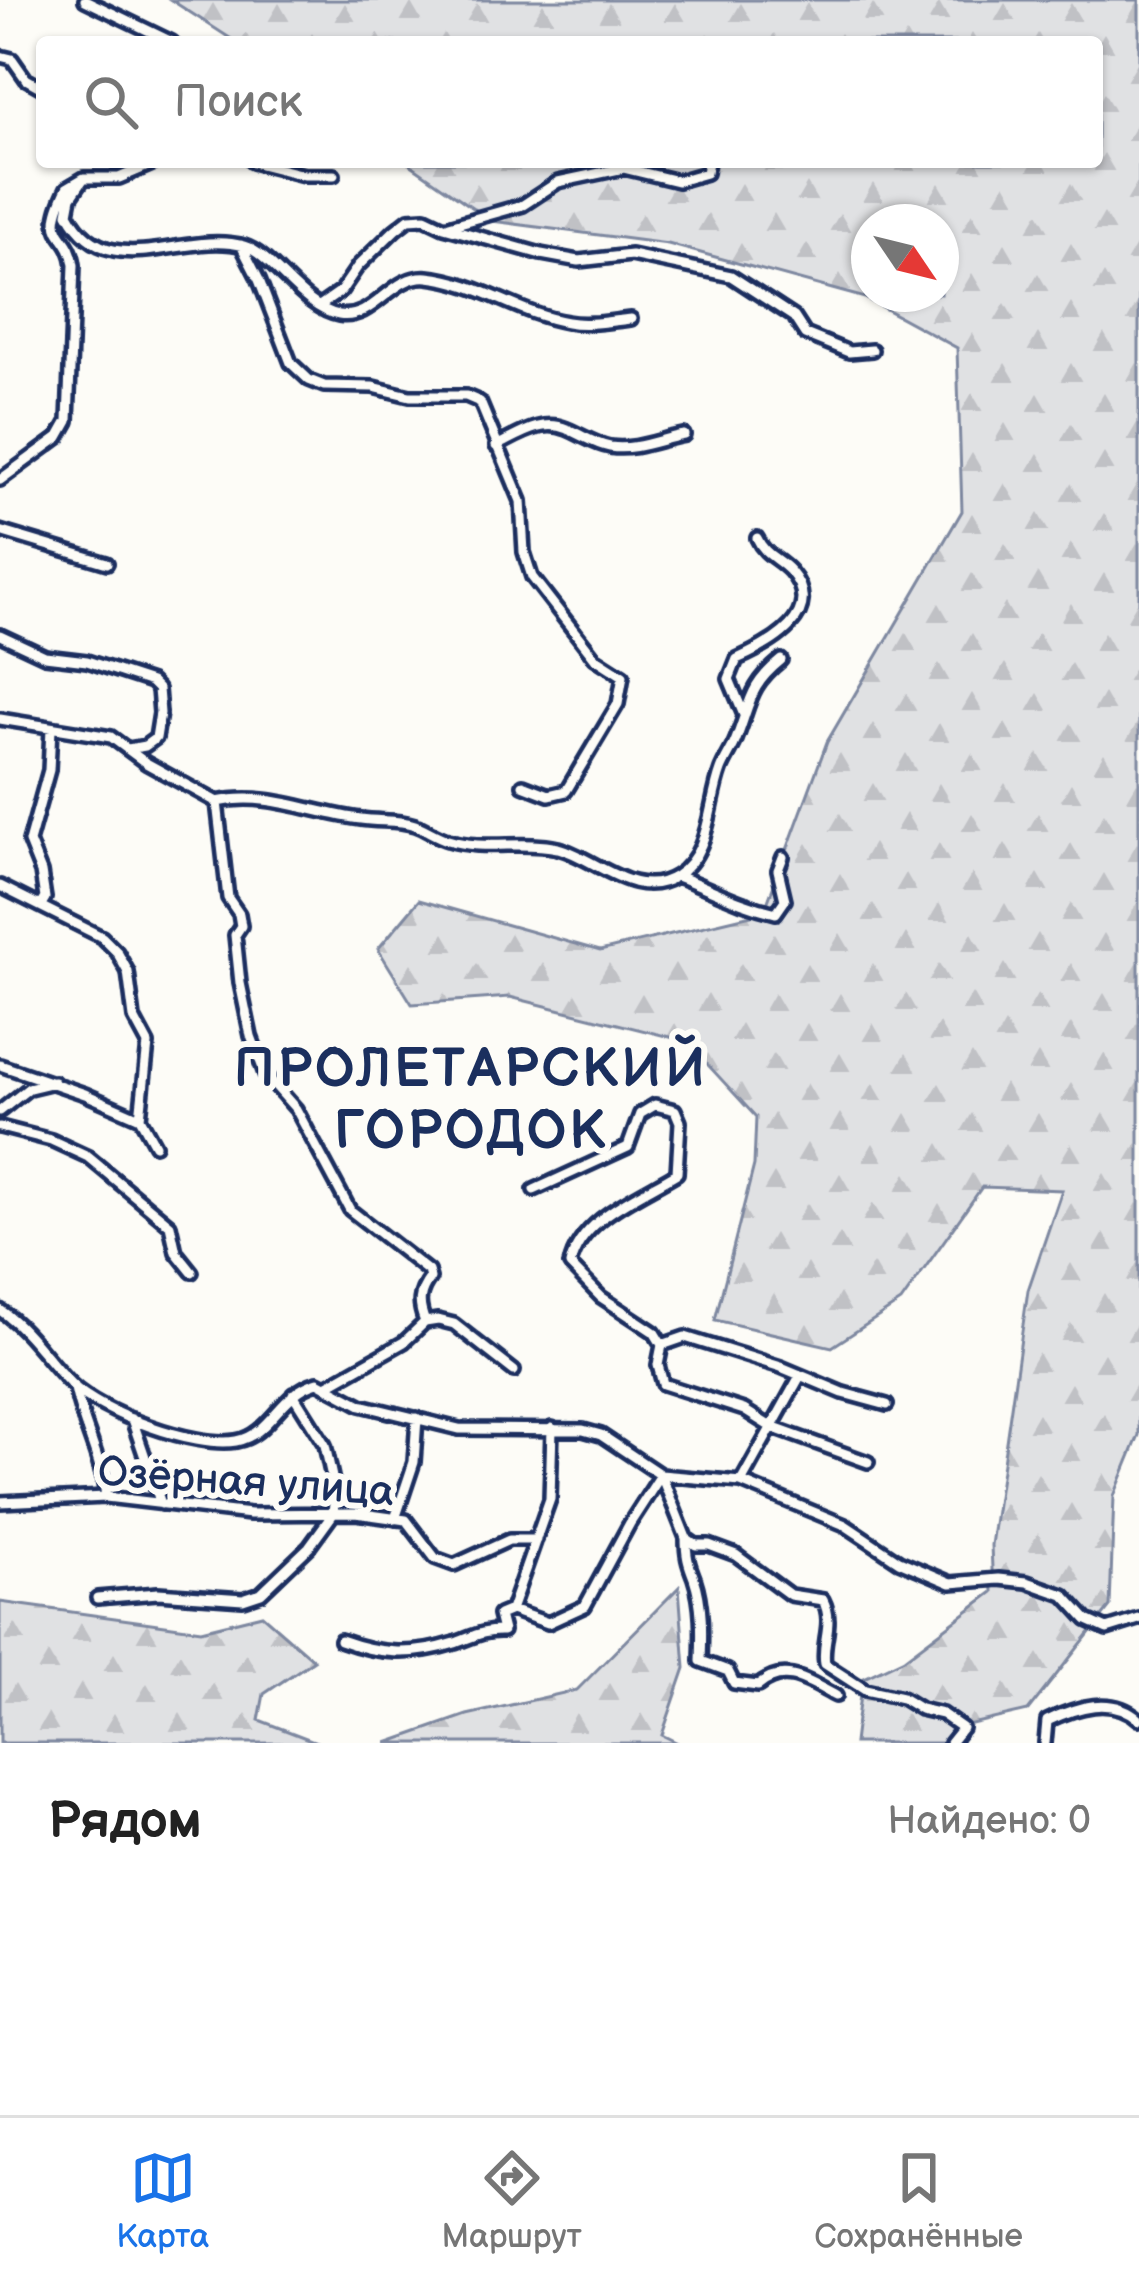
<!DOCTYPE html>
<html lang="ru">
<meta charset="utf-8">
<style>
:root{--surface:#fff;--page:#f2f2f2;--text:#222;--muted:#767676;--line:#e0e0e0;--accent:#1a73e8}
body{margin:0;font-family:"Balsamiq Sans",sans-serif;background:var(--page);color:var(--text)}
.compass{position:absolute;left:851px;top:204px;width:108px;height:108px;border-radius:50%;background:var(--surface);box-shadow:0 3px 9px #0004;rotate:125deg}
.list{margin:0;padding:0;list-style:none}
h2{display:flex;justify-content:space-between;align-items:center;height:156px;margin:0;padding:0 48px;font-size:51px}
h2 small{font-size:39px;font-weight:400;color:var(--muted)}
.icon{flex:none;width:66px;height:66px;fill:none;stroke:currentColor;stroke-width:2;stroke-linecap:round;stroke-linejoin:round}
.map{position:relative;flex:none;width:1139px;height:1743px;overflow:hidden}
.search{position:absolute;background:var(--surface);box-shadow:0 3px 9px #0004;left:36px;right:36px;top:36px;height:132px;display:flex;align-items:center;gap:30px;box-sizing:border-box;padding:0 42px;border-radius:12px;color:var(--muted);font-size:45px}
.sheet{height:372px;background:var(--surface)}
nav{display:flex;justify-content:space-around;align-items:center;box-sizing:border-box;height:168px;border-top:3px solid var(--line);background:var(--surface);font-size:33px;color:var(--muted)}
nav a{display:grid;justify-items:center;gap:6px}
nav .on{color:var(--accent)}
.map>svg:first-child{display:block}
</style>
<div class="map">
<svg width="1139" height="1743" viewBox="0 0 1139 1743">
<defs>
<pattern id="forest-firs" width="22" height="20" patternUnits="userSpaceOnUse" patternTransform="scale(3)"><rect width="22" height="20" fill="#e0e1e3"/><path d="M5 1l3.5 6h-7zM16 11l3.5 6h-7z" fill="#c0c1c5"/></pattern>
</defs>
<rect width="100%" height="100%" fill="#fdfcf7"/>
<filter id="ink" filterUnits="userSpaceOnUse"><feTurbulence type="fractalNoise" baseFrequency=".00833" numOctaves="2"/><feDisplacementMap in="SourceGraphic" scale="24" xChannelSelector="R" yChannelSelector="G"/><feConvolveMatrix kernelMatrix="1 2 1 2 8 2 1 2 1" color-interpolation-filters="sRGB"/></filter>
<g filter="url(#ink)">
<path fill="url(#forest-firs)" stroke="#7e88a0" stroke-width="3" fill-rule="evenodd" d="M171,0h968v1435l-25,61 -4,111 -82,104 -70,16 -6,16h-98l8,-64 42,-20 89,-67 -2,-47 37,-255 34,-100 -80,-3 -81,115 -69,45 -117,-27 39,-155 2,-48 -70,-76 -176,-44 -98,7 -34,-55 41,-49 181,51 164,-39 63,-170 135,-231 -5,-163 -92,-50 -197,-54 -176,-23 -85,-59h690v-120h-861zM869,222h72v72h-72z
M679,1587l6,81 -23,67 16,8h-291l80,-28 110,-25z
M0,1602l201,28 61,-15 52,45 -50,34 -5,26 60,23h-319z"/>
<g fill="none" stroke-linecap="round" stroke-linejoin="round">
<defs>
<path id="minor" d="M85,0l87,42
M0,56l12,3 14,20 16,9
M252,162l52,13h30
M84,178l-13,19 -3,16c39,74 114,16 176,33 28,8 59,63 95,69 36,6 52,-41 89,-38 51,5 90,37 139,45 21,4 43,-1 64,-3
M449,226l74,-21 35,-23 66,-14 54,13 28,-8 2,-11
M241,245l18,35 32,83 18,17 15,6 49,1 37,9h56l14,6 41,99 3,51 8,25 63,81 28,18 -5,28 -52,87 -17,4 -26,-10
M321,305l20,-14 17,-25 37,-36 14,-11 16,-1 19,9 97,27 38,7 52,-6 100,21 63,41 11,17 44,18 23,-2
M496,446c23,-11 46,-28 71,-17 15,6 27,15 43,18 26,4 50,-8 74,-12
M0,480l59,-43 9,-16 6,-156c-5,-38 -33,-23 -7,-77l17,-10h35l38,-16
M0,531l107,32
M0,635l45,21 42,5 64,21 7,7 2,24 -4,25 -11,8 -17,3
M744,715l-15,-36 8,-20c34,-15 90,-45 53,-88 -13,-14 -25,-15 -33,-33
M0,719l111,18 35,26 71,39c50,-11 95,11 144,17 18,3 37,0 54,6 11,4 22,12 33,15 36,11 74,0 110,8 38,10 77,54 118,28 35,-22 32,-71 45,-106 4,-11 12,-21 16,-33 14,-36 12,-51 44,-77
M217,802l11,96 11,16 2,12 -6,9 5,48 11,53 14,38 31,35 54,101 78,61 2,7c-12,16 -12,26 -5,44
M677,876c35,13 61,28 99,37l9,-13 -7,-30 5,-13
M0,886l102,51 15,15 11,20 6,46 14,26 -8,74
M40,906l5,-8 -4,-26 -12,-30 20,-72 2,-42
M0,1065l85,29 55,24 15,27
M0,1111l29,-23 25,-6
M0,1127l51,13 37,17 82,68 6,27 16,20
M534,1190l94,-43 12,-33 15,-9 20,5 5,12 -3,51c-37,23 -97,45 -107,92l31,32 53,35 8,13
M0,1310c29,20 46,49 71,74 30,29 123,64 165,57 35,-6 44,-49 82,-59l43,23 98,24 124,1 18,5 60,40 80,7 104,43 54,36 52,22 48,-4 28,3 37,13 23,25 20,9 32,-10
M662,1345l-4,20 5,19 81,26 27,17 97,35
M662,1345l23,-8 96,30 62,26 44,12
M328,1385l76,-43 21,-20 13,-2 16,4 60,47
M75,1388c8,39 27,71 31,109
M132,1419l29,85
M661,1475l25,63 10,7h13l27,10 54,40 33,5c12,24 -2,41 2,64l40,26 37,8 18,11 22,5 20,14 -12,15
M741,1482l59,-106
M0,1502l106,-5 144,17 106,-1 50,7 29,38 19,7 55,-25h27
M395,1519l19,-57 3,-44
M686,1538c0,18 2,25 8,40 9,26 8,56 7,83l27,10 6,12 24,3c27,-23 51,-4 78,10
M97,1598l61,-5 85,6 18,-6 48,-46 24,-33 2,-23 -10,-46 -32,-51
M511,1610l39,-111 2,-71
M340,1640c41,15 73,16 115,3 17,-6 29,-13 48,-12l-4,-16 12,-5 37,13 37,-17 45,-83 31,-48
M1045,1743l2,-22c29,-14 65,-26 92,-2"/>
</defs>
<use href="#minor" stroke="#1b2f5e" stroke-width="18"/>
<use href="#minor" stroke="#fdfcf7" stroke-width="9"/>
</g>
</g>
<g text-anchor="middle" stroke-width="12" stroke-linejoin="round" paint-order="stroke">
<g font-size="42" fill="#1b2f5e" stroke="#fdfcf7">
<text transform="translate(246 1480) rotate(4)" y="15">Озёрная улица</text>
</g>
<g font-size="54" font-weight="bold" letter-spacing="3" fill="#1b2f5e" stroke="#fdfcf7">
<text x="471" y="1086">ПРОЛЕТАРСКИЙ<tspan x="471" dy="62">ГОРОДОК</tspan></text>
</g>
</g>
</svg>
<svg class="compass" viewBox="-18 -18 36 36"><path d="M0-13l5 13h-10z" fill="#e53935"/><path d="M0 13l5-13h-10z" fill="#767676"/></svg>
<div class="search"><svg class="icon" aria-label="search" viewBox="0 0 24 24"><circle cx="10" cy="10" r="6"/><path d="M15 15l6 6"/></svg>Поиск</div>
</div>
<section class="sheet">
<h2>Рядом<small>Найдено: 0</small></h2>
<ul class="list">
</ul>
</section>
<nav>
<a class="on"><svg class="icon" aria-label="map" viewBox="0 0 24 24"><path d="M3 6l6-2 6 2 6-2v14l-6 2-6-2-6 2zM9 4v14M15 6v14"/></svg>Карта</a>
<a><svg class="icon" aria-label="directions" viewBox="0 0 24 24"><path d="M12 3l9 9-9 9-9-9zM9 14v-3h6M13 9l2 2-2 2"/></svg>Маршрут</a>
<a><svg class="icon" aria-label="saved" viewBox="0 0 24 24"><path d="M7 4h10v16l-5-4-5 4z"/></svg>Сохранённые</a>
</nav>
